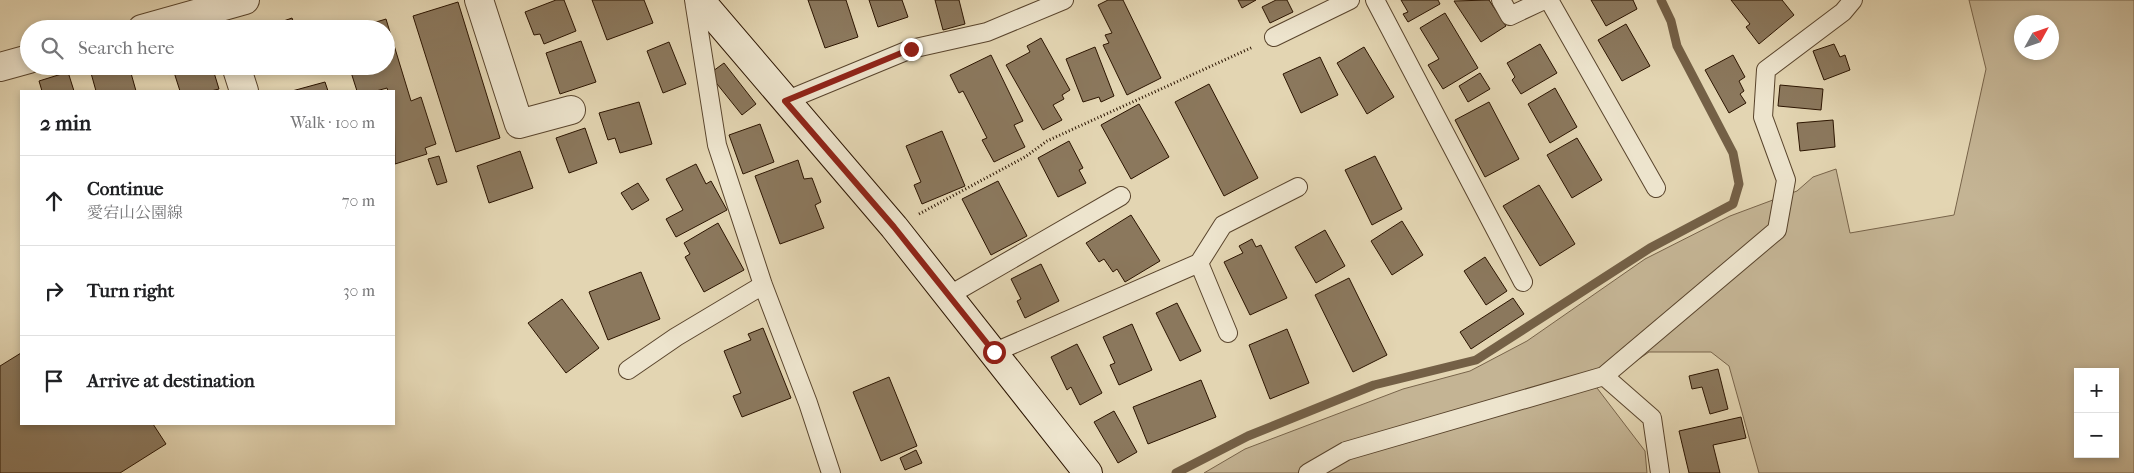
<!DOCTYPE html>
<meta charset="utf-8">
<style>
:root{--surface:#fff;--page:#f2f2f2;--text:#202124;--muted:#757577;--line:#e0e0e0}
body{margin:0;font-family:"IM FELL French Canon","Noto Serif JP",serif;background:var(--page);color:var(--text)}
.controls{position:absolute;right:15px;bottom:15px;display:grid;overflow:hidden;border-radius:0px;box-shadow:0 2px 8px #0003}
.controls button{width:45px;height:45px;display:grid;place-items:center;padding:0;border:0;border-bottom:1px solid var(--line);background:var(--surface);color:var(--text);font:25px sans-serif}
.compass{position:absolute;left:2014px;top:15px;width:45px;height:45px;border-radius:50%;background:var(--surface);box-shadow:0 2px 8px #0003;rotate:50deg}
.stop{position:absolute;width:15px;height:15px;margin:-11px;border:4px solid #8f2418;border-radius:50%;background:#fff}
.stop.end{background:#8f2418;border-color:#fff;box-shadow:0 1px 5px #0008}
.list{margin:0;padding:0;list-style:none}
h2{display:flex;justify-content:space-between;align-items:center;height:65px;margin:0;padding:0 20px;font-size:21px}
h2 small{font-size:16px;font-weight:400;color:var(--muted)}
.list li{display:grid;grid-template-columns:32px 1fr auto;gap:15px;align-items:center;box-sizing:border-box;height:90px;padding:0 20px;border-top:1px solid var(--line)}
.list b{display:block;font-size:19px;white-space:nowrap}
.list p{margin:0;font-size:16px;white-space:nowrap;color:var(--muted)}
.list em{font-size:16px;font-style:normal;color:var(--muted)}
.icon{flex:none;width:28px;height:28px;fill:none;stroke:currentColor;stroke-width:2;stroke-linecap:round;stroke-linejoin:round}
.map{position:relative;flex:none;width:2134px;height:473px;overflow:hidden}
.search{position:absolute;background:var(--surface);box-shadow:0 2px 8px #0003;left:20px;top:20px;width:375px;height:55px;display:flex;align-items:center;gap:12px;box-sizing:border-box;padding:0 18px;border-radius:28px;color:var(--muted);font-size:19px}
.panel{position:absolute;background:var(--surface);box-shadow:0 2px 8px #0003;left:20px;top:90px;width:375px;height:335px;border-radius:0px}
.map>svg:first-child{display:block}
</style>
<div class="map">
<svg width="2134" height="473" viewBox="0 0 2134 473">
<rect width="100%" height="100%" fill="#e3d5b2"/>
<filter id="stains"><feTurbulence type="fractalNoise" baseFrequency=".004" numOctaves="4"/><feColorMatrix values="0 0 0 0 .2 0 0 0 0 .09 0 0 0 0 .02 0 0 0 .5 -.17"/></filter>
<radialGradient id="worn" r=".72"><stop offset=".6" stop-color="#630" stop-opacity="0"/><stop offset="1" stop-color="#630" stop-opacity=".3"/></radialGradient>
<path fill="#c4b494" stroke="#78644a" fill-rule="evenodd" d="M1969,0h165v473h-375l-30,-107 -18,-14h-62l-52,36 48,63 2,22h-443l41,-24 158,-60 67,-18 57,-30 118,-82 85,-43 67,-25 16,-14 23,-8 14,64 104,-18 32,-146zM2022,22h30v30h-30zM2078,372h37v82h-37z"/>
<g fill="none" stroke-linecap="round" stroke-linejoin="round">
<path stroke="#746046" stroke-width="9" d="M1176,473l72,-37 126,-51 102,-25 174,-112 83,-44 6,-20 -6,-31 -56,-107 -6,-25 -10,-21"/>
</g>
<path fill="#8b785d" stroke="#2b1400" d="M556,0h8l12,31 -32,13 -4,-10 -6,1 -9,-23z
M592,0h52l9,23 -46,17z
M808,0h38l12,37 -33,11z
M869,0h33l6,17 -30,10z
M935,0h24l6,24 -22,6z
M1108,0h15l38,78 -34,17 -24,-50 6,-2 -4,-8 7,-2 -14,-28z
M1238,0h18l-14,8z
M1276,0h11l6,12 -23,11 -8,-16z
M1401,0h37l2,4 -32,18 -5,-8 5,-2z
M1489,0l17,26 -25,16 -27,-41z
M1591,0h42l4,9 -31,17z
M1731,0h51l12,15 -35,29 -13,-17 4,-3z
M458,2l42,136 -44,14 -43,-136z
M1445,13l33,55 -35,21 -15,-24 11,-6 -19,-31z
M292,18l4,11h-35z
M386,19l25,82 10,-4 15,47 -11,4 2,6 -32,10 -1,-73h-6l-1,-3 -11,3h-19l-8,-25h37v-37h-33z
M1626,24l24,42 -28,15 -24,-41z
M1041,38l29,52 -8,5 2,4 -11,6 9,15 -19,10 -37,-65 24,-13 -3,-6z
M581,41l15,41 -36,12 -14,-41z
M669,42l17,42 -23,9 -16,-42z
M1540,44l17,29 -36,21 -9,-14 3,-3 -8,-14z
M1834,44l6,13 5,-2 5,15 -26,10 -11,-29z
M1095,47l19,49 -13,6 -2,-5 -16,5 -17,-43z
M1364,47l30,50 -27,17 -30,-51z
M991,55l32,66 -9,4 11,22 -31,15 -12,-22 5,-2 -24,-47 -4,2 -9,-18z
M1733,55l12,22 -6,4 5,10 -4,3 6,9 -17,10 -24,-43z
M1320,57l18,38 -37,18 -18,-39z
M724,63l32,41 -14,11 -33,-41z
M89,66h40l7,25h-40z
M172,66h40l7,23 -8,2h-31z
M68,72l6,19h-32l-3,-10z
M1480,73l10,16 -22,13 -9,-16z
M325,82l3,9h-36z
M1209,84l49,94 -34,18 -49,-94z
M1780,85l43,4 -2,21 -43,-4z
M1555,88l22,39 -27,16 -22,-39z
M639,102l13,42 -32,9 -5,-15 -7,2 -9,-27z
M1489,102l30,57 -34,18 -30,-57z
M1139,104l30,53 -38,22 -30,-54z
M1833,120l2,27 -35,4 -3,-28z
M760,124l14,38 -31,12 -14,-39z
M585,128l12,35 -28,10 -13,-35z
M942,131l23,55 -43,18 -8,-19 7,-3 -15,-36z
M1577,138l25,42 -30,18 -25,-43z
M1069,141l14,27 -4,2 7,13 -28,14 -20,-39z
M520,151l13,37 -44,15 -12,-37z
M439,156l8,26 -10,3 -9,-26z
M1375,156l27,53 -30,16 -27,-55z
M798,160l6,19 8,-1 9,24 -6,3 9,23 -44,16 -25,-68z
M696,164l10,20 5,-3 16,29 -51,27 -10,-18 17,-9 -17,-31z
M998,181l29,55 -36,19 -29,-56z
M638,183l11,17 -17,10 -11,-17z
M1539,185l36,59 -35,22 -37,-60z
M1131,215l29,46 -35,21 -8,-13 -4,3 -9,-13 -5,3 -13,-19z
M1402,221l21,34 -31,20 -21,-34z
M718,223l26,47 -40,22 -19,-35 5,-3 -6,-11z
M1325,230l20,36 -29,17 -21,-36z
M1252,239l4,8 5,-2 26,53 -37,17 -26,-53 19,-9 -4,-7z
M1485,257l22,34 -21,14 -22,-34z
M1041,264l18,37 -34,17 -8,-17 4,-2 -10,-20z
M641,272l19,47 -52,21 -19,-48z
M1349,278l38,77 -34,17 -38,-77z
M1513,298l11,16 -53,35 -11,-17z
M562,299l37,49 -33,25 -38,-50z
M1177,303l24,48 -21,10 -24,-48z
M1132,324l20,46 -33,15 -9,-20 5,-2 -12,-26z
M763,328l28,70 -49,19 -9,-21 8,-3 -17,-42 27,-11 -3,-6z
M1287,329l22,54 -39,16 -21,-54z
M1077,344l25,49 -22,12 -9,-18 -4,3 -16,-33z
M21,353v71h132l13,20 -46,29h-120v-107z
M1718,369l10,40 -18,5 -8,-27 -10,2 -3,-13z
M889,377l28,69 -36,15 -28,-69z
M1201,380l15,37 -68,27 -15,-37z
M1114,411l23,41 -19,11 -24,-41z
M1741,417l5,21 -33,7 7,28h-31l-10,-42z
M916,450l6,13 -17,7 -5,-12z"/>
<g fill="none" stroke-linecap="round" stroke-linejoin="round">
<defs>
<path id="lane" d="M694,0l23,145 46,140 45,118 23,70
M1375,0l148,282
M1501,0l9,16 34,-16
M1549,0l107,188
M1274,37l76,-37
M785,101l126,-52 76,-17 77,-32
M1199,263l29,70
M948,296l173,-100
M995,352l204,-89 24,-38 75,-38
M628,370l48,-33 87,-52
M1604,376l48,42 8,55
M1308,473l38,-22 258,-75 173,-146 9,-50 -23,-63 3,-47 77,-58 10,-12"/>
<path id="street" d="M479,0l40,124 52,-14
M142,29l103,-29
M236,66l8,25
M0,67l29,-8"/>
<path id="secondary" d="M700,0l194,227 194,246"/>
</defs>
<use href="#lane" stroke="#59442c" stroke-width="20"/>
<use href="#street" stroke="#59442c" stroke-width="30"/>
<use href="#secondary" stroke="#2b1400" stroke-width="30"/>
<path stroke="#2b1400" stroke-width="3" stroke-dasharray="1 2.5" stroke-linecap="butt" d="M919,214l106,-57 22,-16 206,-94"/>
<use href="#lane" stroke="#ede4cd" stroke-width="18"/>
<use href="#street" stroke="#ede4cd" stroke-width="28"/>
<use href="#secondary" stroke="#ede4cd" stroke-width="28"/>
</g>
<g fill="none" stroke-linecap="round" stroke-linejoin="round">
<path stroke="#8f2418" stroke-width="6" d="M911,49l-126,52 109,126 100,125"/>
</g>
<rect width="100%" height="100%" filter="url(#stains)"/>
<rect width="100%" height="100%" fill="url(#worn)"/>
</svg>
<div class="controls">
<button>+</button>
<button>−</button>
</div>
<svg class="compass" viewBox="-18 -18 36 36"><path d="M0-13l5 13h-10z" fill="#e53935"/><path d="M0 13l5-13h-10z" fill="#757577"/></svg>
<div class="stop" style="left:994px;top:352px"></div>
<div class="stop end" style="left:911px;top:49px"></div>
<div class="search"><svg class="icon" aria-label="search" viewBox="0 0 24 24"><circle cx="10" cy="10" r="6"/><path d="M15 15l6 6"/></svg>Search here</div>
<section class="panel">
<h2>2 min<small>Walk · 100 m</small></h2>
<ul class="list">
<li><svg class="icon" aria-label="ahead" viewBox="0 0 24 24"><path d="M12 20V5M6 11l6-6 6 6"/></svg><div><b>Continue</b><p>愛宕山公園線</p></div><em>70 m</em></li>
<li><svg class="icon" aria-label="right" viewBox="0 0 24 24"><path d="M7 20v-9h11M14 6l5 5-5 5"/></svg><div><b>Turn right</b></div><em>30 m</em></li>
<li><svg class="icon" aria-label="arrive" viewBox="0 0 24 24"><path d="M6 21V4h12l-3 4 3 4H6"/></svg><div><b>Arrive at destination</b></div></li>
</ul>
</section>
</div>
